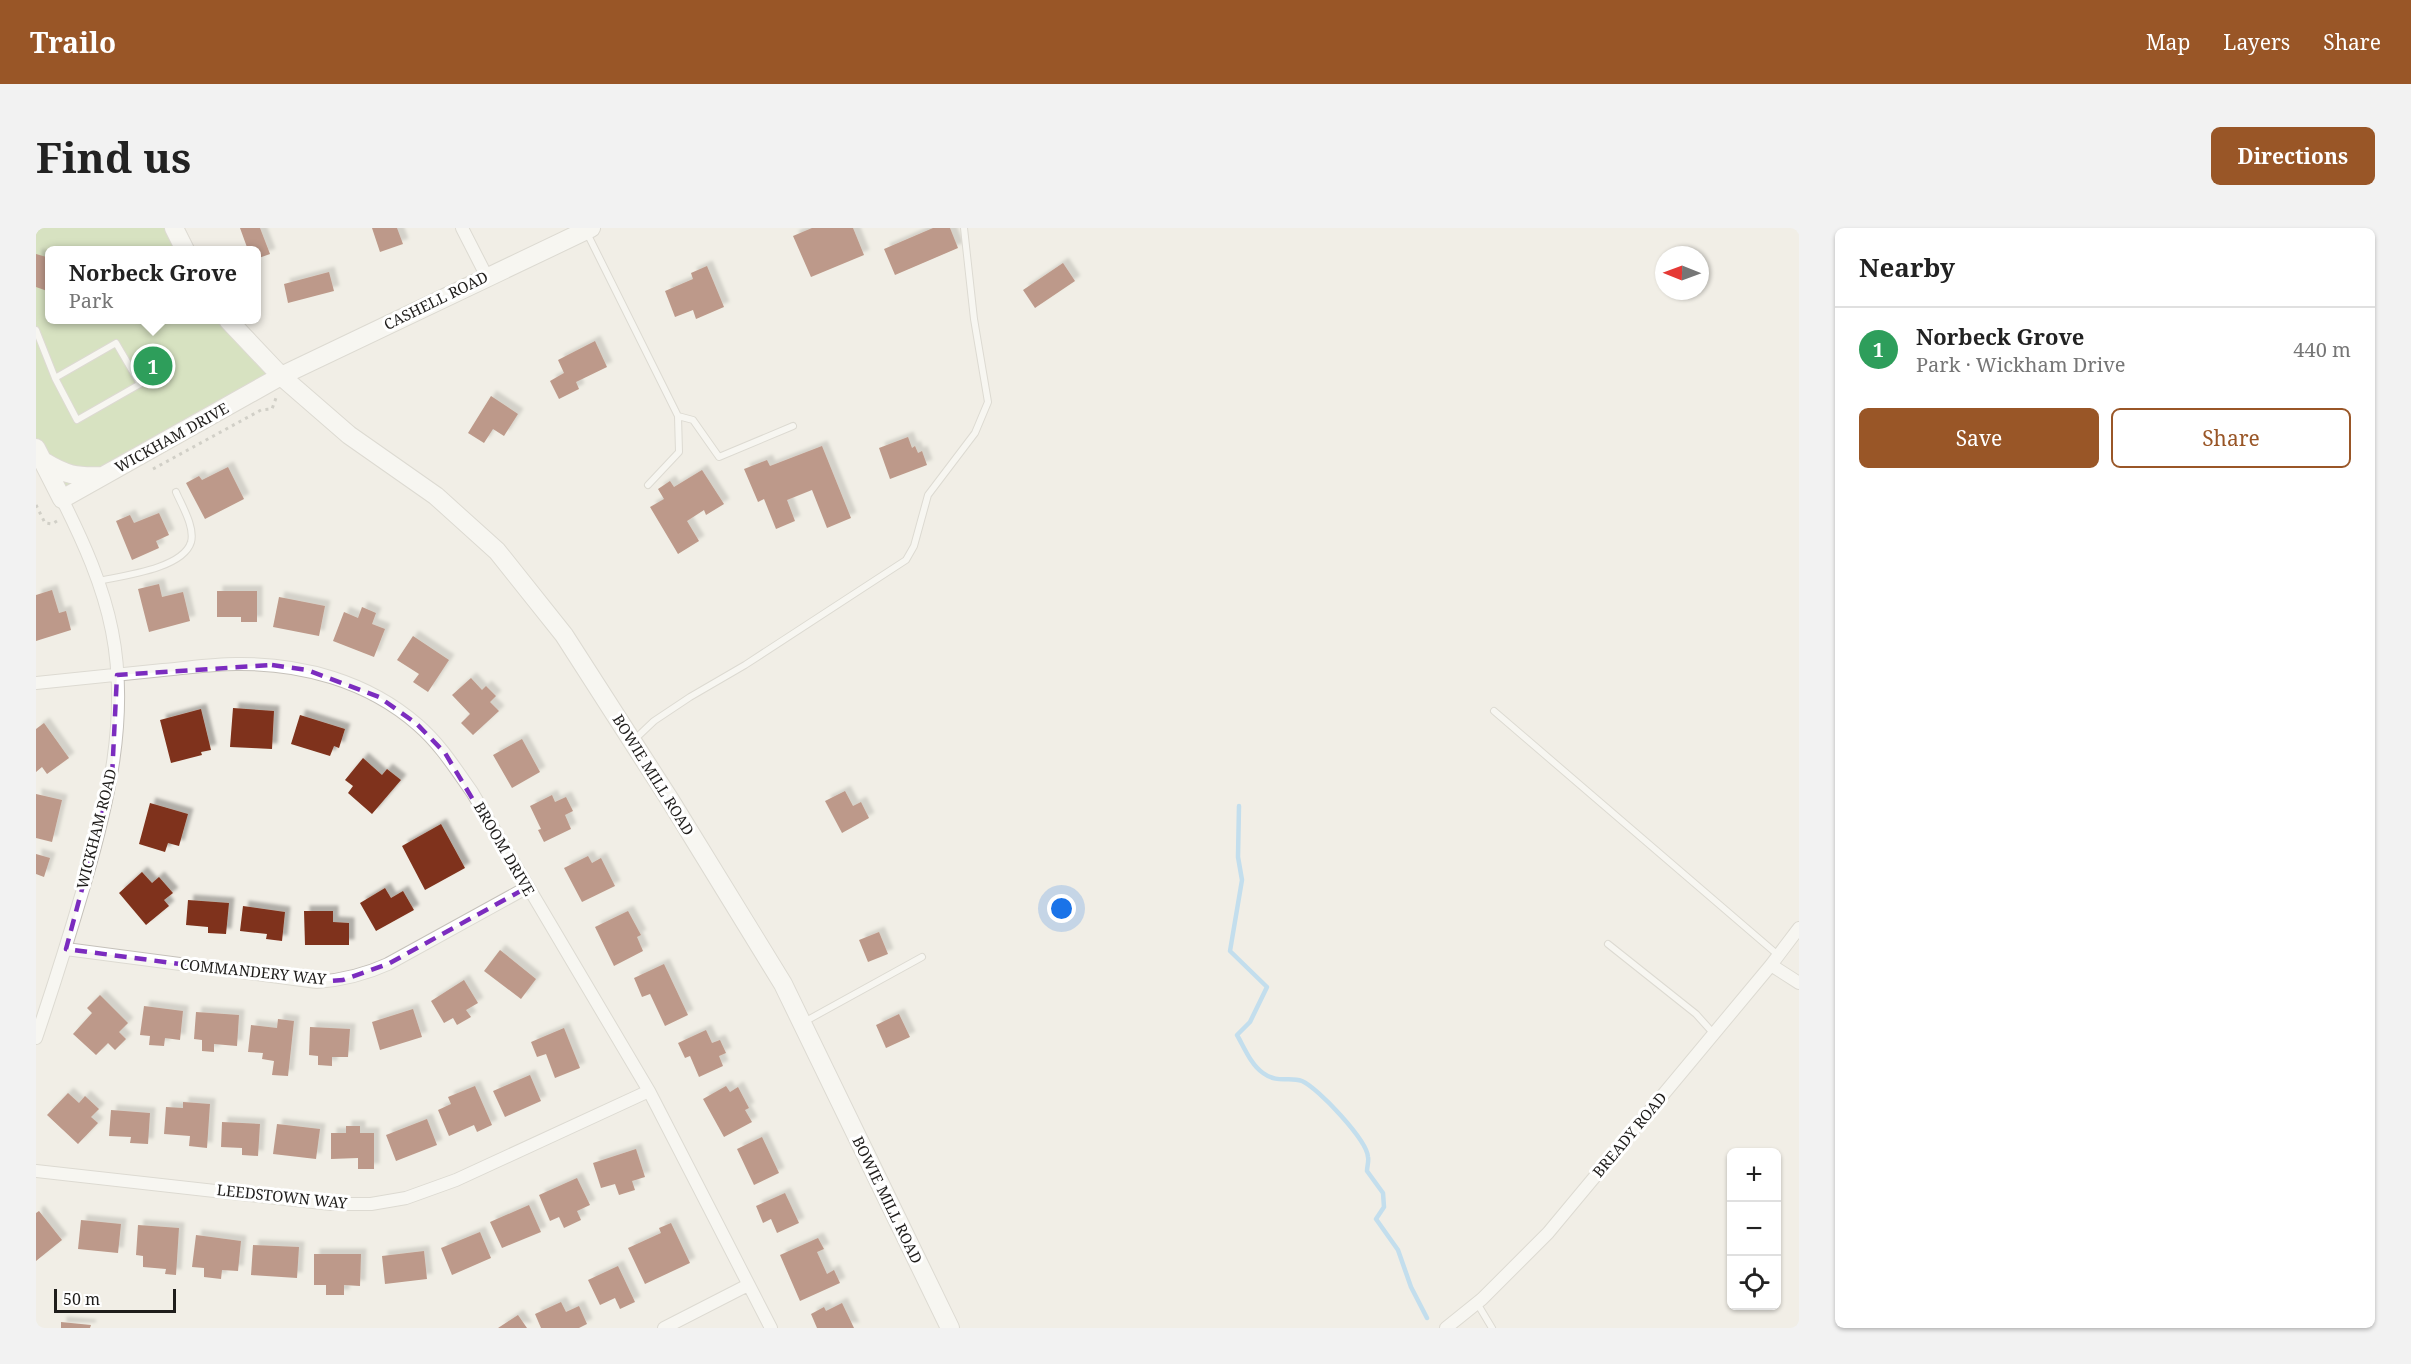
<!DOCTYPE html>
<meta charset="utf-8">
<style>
:root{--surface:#fff;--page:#f2f2f2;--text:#222;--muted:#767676;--line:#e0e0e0;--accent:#995627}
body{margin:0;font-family:"Noto Serif",serif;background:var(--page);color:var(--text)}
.controls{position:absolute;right:18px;bottom:18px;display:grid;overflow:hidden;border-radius:9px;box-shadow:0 2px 4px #0004}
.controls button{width:54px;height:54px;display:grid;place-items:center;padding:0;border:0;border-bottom:2px solid var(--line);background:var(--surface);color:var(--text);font:30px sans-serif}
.compass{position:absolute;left:1619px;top:18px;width:54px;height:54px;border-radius:50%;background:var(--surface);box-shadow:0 2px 4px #0004;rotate:271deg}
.scale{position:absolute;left:18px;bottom:15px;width:122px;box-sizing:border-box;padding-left:6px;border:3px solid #1f1d1b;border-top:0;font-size:16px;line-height:21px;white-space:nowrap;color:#1f1d1b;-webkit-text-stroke:4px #fff;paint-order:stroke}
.you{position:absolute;left:1026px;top:681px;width:21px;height:21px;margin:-15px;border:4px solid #fff;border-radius:50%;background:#1a73e8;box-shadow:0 0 0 9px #1a73e833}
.badge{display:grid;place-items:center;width:39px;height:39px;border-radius:50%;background:var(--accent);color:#fff;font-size:20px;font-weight:700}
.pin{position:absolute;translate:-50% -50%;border:3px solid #fff;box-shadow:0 2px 6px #0006}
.popup{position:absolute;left:9px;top:18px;width:216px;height:78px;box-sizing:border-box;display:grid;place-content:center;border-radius:9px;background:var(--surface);filter:drop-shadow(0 2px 4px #0005);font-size:20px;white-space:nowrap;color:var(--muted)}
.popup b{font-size:22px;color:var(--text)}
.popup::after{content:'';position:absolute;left:50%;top:100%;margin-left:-12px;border:12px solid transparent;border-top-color:var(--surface)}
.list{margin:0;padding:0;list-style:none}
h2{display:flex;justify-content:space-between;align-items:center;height:78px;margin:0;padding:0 24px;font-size:26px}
h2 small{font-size:20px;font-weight:400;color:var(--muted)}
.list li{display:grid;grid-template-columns:39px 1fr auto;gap:18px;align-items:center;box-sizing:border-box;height:84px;padding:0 24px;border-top:2px solid var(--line)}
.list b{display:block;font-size:22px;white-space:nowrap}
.list p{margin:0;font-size:20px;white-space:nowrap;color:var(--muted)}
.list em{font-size:20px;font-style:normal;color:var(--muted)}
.actions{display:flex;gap:12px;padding:18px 24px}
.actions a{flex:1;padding:14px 0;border:2px solid var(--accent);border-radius:9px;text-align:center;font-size:21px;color:var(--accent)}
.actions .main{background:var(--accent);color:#fff}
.icon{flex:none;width:33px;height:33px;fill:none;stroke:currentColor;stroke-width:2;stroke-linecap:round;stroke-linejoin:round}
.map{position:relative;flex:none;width:1763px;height:1100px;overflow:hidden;border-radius:9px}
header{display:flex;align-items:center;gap:36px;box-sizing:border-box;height:84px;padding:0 30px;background:var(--accent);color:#fff}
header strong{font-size:28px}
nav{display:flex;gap:33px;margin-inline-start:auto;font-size:21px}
.intro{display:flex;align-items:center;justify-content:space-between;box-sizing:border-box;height:144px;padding:0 36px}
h1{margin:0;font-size:42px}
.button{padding:15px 27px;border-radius:9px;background:var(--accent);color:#fff;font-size:21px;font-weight:700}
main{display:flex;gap:36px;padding:0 36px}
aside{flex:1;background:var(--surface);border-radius:9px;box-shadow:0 2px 4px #0004}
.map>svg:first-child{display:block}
</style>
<header>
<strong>Trailo</strong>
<nav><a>Map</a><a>Layers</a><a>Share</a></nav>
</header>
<div class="intro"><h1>Find us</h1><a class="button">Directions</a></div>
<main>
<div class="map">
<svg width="1763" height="1100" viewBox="0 0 1763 1100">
<defs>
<filter id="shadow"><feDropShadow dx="5.5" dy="-5.5" stdDeviation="1.5" flood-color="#0004"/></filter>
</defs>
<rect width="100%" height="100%" fill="#f1eee6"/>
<path fill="#b9d296" d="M0,0h138l11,22h-135v70h178l53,56 -219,123 -26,-51z"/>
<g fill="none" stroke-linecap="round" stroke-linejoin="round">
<path stroke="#8cc9f6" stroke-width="4.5" d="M1203,578l-1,51 4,23 -12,71 37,36 -17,35 -13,13c7,12 14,30 26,38 15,11 26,3 39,8 16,7 65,59 66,76 1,4 -1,10 -1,14l16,22 1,14 -8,12 22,31 13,37 16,31"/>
</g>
<path fill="#7f321b" filter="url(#shadow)" d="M204,0h20l10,26 -14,5v-9h-8z
M336,0h25l6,16 -23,8z
M776,0h41l11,27 -53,22 -18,-41z
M897,0h17l8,20 -63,27 -11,-26z
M0,26l14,4v34l-14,-5z
M1027,35l12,18 -40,27 -12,-18z
M671,38l17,41 -28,12 -3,-9 -18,7 -10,-26 28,-12 -2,-6z
M293,44l5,19 -46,12 -4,-19z
M559,113l12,26 -31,15 3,7 -20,10 -9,-18 14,-8 -6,-13z
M455,168l27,18 -14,22 -11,-7 -9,14 -16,-10z
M872,209l4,11 3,-2 3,7 4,-2 5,14 -37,14 -11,-31z
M786,218l29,72 -24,10 -15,-38 -25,10 8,21 -19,8 -12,-30 -6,3 -14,-33 23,-9 3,6z
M192,239l16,32 -39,20 -19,-36 13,-7 3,4z
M666,242l22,34 -18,11 -2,-5 -17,11 12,20 -21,13 -28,-47 14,-8 -6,-10 12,-8 4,6z
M123,285l10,22 -13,6 3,7 -27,12 -16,-39 14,-6 4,8z
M123,356l3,13 21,-5 7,29 -41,11 -11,-43z
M16,362l7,23 7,-2 5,19 -35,11v-46z
M181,363h40v31h-16v-5h-24z
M243,369l46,9 -6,30 -46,-9z
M326,379l14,6 -4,11 13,5 -11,28 -41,-16 11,-29 14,6z
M377,408l36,24 -21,32 -15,-10 6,-8 -22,-14z
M435,450l11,12 4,-4 10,10 -6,6 9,9 -26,24 -12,-12 9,-9 -18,-19z
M197,480l41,3 -2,38 -42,-2z
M165,481l10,41 -10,2 1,3 -31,8 -11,-43z
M264,487l45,14 -6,19 -5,-2 -4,10 -39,-12z
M8,495l25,35 -22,16 -5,-7 -6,5v-43z
M486,511l18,33 -28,16 -19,-33z
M327,530l19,17 5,-6 14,11 -29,34 -24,-21 5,-7 -8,-6z
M809,563l8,15 8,-4 8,16 -27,15 -17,-32z
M0,566l26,6 -10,42 -16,-4z
M516,567l3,7 11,-5 7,14 -8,4 6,14 -27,13 -6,-12 3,-1 -11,-23z
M114,575l38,11 -9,32 -11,-3 -3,9 -26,-8z
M405,596l24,44 -40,22 -23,-44z
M0,626l14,4 -6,19 -8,-3z
M552,628l4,7 9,-5 14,28 -33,16 -18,-34z
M106,644l10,11 7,-6 14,16 -9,7 5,6 -23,19 -27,-32z
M349,660l6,10 12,-7 11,19 -38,21 -16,-28z
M152,672l41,3 -3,31 -18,-1v-6l-22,-2z
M207,678l42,6 -3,29 -16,-2 1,-5 -27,-3z
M268,683h29v11l16,1v22h-44z
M592,683l13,24 -4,2 6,14 -29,15 -19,-39z
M843,704l9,22 -20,8 -9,-22z
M464,722l36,29 -15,20 -37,-28z
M628,736l24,51 -23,11 -15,-32 -8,3 -8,-19z
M428,752l14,23 -12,7 5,7 -14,8 -4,-7 -9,5 -13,-22z
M64,767l28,28 -9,9 7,7 -11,11 -7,-7 -12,12 -23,-21 19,-21 -5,-5z
M108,778l39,5 -3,29 -15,-2 -1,8 -15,-1 1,-9 -10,-1z
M377,781l9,28 -42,13 -8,-28z
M160,784l43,3 -2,31 -23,-2v8l-12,-1v-11l-8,-1z
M863,786l11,23 -24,11 -10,-23z
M242,791l16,2 -6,55 -16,-1 2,-14 -12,-2 1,-6 -15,-1 3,-27 26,3z
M274,799l40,2 -2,28h-16v9l-14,-1v-9l-9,-1z
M528,800l16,40 -25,10 -9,-24 -9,3 -6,-15z
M670,802l6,13 8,-3 6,13 -7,3 4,10 -24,11 -9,-21 -5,2 -7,-15z
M494,847l11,26 -36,16 -12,-26z
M439,858l17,39 -15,7 -3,-7 -25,11 -11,-26 13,-6 -3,-7z
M690,858l4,6 8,-5 11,21 -4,2 7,12 -28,15 -21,-38z
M32,865l11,10 6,-7 14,13 -8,8 7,6 -20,21 -31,-29z
M147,874l27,2 -3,44 -18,-2 1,-10 -26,-2 2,-27 17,1z
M75,882l39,3 -2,31 -18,-1 1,-6 -22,-1z
M391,891l10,26 -41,16 -10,-26z
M186,894l38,2 -2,32 -16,-1v-7l-21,-1z
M241,896l43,5 -4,30 -43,-5z
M310,898h14v7h14v36h-16v-11l-27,1v-26h15z
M726,909l17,36 -25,12 -17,-36z
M600,921l9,28 -13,4 3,9 -16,5 -4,-11 -14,4 -8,-25z
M541,950l13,27 -13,6 4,9 -17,8 -5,-11 -9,4 -11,-26z
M749,965l14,30 -22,10 -6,-14 -8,4 -7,-17z
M493,977l12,27 -39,16 -12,-26z
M3,983l23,29 -26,21v-48z
M45,992l40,4 -3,29 -40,-4z
M635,995l19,40 -45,21 -17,-36 33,-15 -2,-5z
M102,997l41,3 -3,47 -11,-1 1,-5 -23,-2v-11l-7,-1z
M444,1004l11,26 -39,17 -11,-27z
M160,1007l45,6 -3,30 -16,-1 -1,9 -17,-2v-9l-12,-1z
M782,1010l6,11 -7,3 10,22 7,-4 6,13 -40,18 -20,-46z
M217,1017l46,2 -2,31 -46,-3z
M388,1023l3,28 -42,5 -3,-28z
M278,1026h47l-1,32 -16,-1v10h-18v-10h-12z
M582,1038l17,36 -15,7 -5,-11 -15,7 -12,-25z
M525,1074l5,10 13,-6 8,18 -8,4h-38l-6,-14z
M806,1075l12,25h-37l-6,-14 13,-7 2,4z
M482,1087l9,13h-29z
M25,1094l30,3 -1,3h-29z"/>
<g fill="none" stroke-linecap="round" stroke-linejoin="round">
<defs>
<path id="lane" d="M550,3l92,185 15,4 26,37 74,-31
M0,102l19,48 22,42 63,-36 -24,-41 -61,35
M612,257l31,-33 -1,-36
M62,353c23,-5 85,-12 93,-39 4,-15 -9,-36 -15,-50
M1458,483l284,244
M599,511l19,-18 36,-24 55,-32 161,-105 8,-14 14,-51 47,-62 13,-31 -14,-83 -10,-91
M1572,716l88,70 18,20
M768,794l118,-65
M1441,1075l15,25"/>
<path id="street" d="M426,0l25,49
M0,455c42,-4 85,-9 127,-13 24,-2 49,-6 73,-6 65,-1 132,17 182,61 22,19 37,43 54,67l177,299 122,237
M30,721l251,33c26,-2 47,-7 71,-18l138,-76
M1735,737l28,18
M0,810c17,-50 33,-101 48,-152 24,-82 45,-169 28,-255 -9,-46 -29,-90 -50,-132
M0,943l295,33h40l35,-6 50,-18 193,-89
M628,1100l84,-43
M1410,1100l36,-29 66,-66 223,-268 28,-37"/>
<path id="secondary" d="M138,0l11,22
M192,92l53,56 68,59 87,61 61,55 67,84 106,165 113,184 167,344
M0,220l26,51 219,-123 310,-148
M7,233c23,14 32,16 59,15"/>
</defs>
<use href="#lane" stroke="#c5c1ba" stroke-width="8"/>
<use href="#street" stroke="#c5c1ba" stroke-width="14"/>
<use href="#secondary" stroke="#c5c1ba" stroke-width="20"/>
<path stroke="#aba9a3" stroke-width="3" stroke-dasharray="3 4.5" stroke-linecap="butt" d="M117,241l108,-59 11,-1 4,-11
M0,277l9,18 7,1 5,-3"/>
<use href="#lane" stroke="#fff" stroke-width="6"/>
<use href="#street" stroke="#fff" stroke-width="12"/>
<use href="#secondary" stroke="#fff" stroke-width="18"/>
</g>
<path d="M0 0H1763V1100H0ZM236,437l35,5 72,27 38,27 28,29 81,135 -138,76 -45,16 -26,2 -251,-33 46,-172 5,-102z" fill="#f1eee6" fill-opacity=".55" fill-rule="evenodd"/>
<path fill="none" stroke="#7b2cbf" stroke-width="4.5" stroke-dasharray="12 8" stroke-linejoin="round" d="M236,437l35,5 72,27 38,27 28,29 81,135 -138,76 -45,16 -26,2 -251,-33 46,-172 5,-102z"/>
<g text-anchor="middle" stroke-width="6" stroke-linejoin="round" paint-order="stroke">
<g font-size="15" fill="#1f1d1b" stroke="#fff">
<text transform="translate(400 73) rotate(-26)" y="5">CASHELL ROAD</text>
<text transform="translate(136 210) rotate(-29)" y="5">WICKHAM DRIVE</text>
<text transform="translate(617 547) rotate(58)" y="5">BOWIE MILL ROAD</text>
<text transform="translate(61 601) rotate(-76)" y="5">WICKHAM ROAD</text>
<text transform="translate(468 621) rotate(60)" y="5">BROOM DRIVE</text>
<text transform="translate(217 744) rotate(6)" y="5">COMMANDERY WAY</text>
<text transform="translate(1594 907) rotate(-50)" y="5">BREADY ROAD</text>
<text transform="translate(246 969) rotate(6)" y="5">LEEDSTOWN WAY</text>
<text transform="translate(851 972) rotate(64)" y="5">BOWIE MILL ROAD</text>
</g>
</g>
</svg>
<div class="controls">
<button>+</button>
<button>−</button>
<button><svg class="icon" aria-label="locate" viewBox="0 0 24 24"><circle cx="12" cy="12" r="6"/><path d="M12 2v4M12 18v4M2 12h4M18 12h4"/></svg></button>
</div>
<svg class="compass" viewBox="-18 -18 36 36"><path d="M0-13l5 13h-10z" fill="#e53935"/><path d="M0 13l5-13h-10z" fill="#767676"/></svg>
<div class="scale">50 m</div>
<div class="you"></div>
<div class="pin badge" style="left:117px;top:138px;background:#2e9e5b">1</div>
<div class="popup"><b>Norbeck Grove</b>Park</div>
</div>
<aside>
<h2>Nearby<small></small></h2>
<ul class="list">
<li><span class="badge" style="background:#2e9e5b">1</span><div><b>Norbeck Grove</b><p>Park · Wickham Drive</p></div><em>440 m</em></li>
</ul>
<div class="actions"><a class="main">Save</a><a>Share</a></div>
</aside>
</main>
